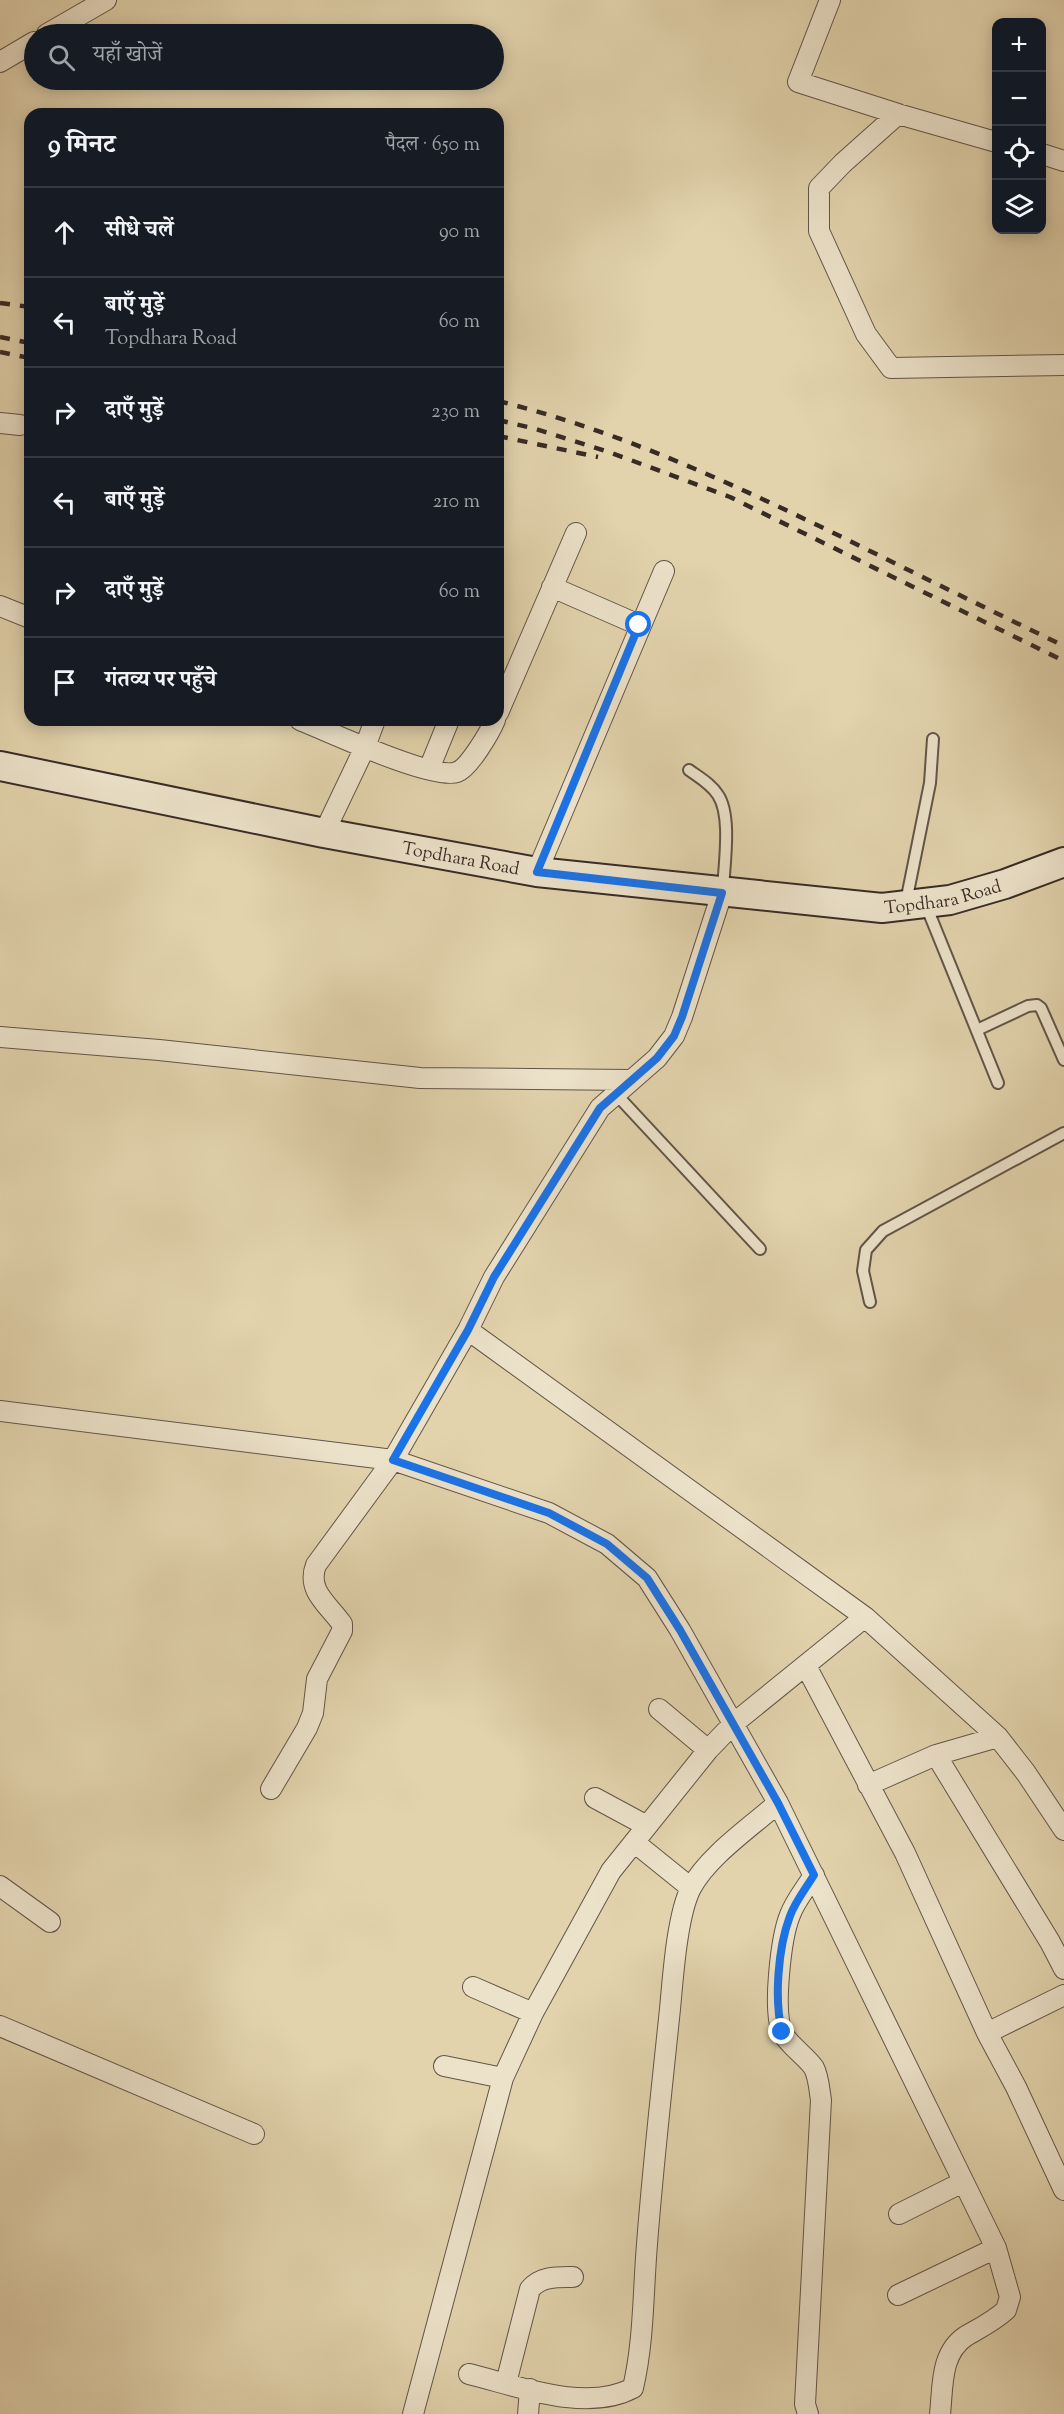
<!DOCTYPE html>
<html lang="hi">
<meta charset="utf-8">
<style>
:root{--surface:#171b24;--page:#242831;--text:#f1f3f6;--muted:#9ea1a6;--line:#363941}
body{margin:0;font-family:"Sorts Mill Goudy","Noto Serif Devanagari",serif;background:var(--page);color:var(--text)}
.controls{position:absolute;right:18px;top:18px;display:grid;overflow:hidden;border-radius:12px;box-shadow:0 3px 15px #0003}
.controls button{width:54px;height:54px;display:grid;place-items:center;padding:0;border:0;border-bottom:2px solid var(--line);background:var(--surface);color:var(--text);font:30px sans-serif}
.stop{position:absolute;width:18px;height:18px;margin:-14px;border:4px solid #1a73e8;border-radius:50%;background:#fff}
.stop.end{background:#1a73e8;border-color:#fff;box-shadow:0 2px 6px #0008}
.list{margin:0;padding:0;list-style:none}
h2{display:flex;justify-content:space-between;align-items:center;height:78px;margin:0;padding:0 24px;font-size:26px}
h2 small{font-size:20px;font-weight:400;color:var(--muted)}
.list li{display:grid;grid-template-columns:39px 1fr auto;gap:18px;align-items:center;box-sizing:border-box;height:90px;padding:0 24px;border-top:2px solid var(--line)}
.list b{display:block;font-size:22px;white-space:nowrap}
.list p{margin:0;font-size:20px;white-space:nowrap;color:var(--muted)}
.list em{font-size:20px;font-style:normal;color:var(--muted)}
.icon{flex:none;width:33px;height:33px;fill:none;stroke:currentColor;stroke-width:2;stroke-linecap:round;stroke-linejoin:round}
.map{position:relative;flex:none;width:1064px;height:2414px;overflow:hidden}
.search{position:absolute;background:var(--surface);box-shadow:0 3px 15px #0003;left:24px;top:24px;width:480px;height:66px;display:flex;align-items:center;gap:15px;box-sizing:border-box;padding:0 21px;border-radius:33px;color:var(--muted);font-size:22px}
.panel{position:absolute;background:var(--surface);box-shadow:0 3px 15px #0003;left:24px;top:108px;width:480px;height:618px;border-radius:18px}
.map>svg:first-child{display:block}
</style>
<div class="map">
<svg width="1064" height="2414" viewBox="0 0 1064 2414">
<rect width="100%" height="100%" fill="#e2d3ad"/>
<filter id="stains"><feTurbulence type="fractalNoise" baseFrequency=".00333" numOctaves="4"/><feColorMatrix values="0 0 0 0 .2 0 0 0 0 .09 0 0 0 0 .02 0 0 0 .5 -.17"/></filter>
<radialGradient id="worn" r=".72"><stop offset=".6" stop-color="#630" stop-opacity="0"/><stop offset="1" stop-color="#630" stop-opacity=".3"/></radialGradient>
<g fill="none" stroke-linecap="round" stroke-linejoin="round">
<defs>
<path id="lane" d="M689,770c11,8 22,14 29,25 14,21 6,70 5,95
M906,902l24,-119 3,-44
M925,903l73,180
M977,1030l51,-24 9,-1 4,3 23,52
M615,1093l145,156
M870,1302l-7,-31 3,-21 17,-19 181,-98"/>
<path id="street" d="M830,0l-32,82 100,32 98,28
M47,34l59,-34
M0,62l34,-20
M898,114l-55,49 -24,25v43l47,103 25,34 173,-3
M1042,154l22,7
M0,423l20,2
M552,587l87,38
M0,606l30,12
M498,713l78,-180
M300,720c27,11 134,61 157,52 12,-4 33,-40 38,-52
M429,769l20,-49
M324,833l41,-86 10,-27
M537,872l127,-301
M0,1037l159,13 261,28 211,2
M468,1330l397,287 133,120 28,36 38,57
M0,1411l393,49 156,53 58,31 40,34 33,52 98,173 218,445 14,49 -4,13c-12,11 -26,18 -40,26 -26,17 -23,51 -26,78
M806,1666l99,187 82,180 29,54 48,103
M659,1709l49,41
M936,1755l114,187 14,27
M868,1785l68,-30 62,-18
M271,1789l36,-61 6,-15 4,-34 25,-48v-7c-13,-19 -36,-33 -26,-59l77,-105 75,-130 26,-53 106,-169 57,-50 17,-22 8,-19 40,-124
M595,1798l52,28
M634,1842l57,46
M0,1886l50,36
M473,1987l60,26
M0,2026l254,108
M987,2033l77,-38
M444,2066l59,12
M899,2214l64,-32
M898,2295l98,-47
M469,2374c49,12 117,39 164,14 11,-47 10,-96 14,-144 6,-79 15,-157 23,-235 3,-32 7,-94 21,-121 17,-32 60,-61 87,-85
M506,2383l24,-94c11,-13 27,-12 43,-12
M413,2414l90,-336 30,-65 78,-142 97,-121 25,-26 132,-107
M528,2414l2,-25
M808,2414l-3,-10 16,-304c-2,-11 -2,-22 -7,-32 -6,-10 -24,-22 -31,-34 -11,-21 -2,-97 7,-119 5,-14 16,-27 24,-40"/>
<g id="secondary">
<path id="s1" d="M0,766l324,67 213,39 345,36 68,-8 55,-16 59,-22"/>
</g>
</defs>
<use href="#lane" stroke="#625548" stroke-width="14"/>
<use href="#street" stroke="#625548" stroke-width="22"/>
<use href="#secondary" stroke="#382b26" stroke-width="32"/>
<use href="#lane" stroke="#ece2ca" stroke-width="10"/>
<use href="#street" stroke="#ece2ca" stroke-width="20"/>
<use href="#secondary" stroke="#ece2ca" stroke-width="28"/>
<path stroke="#382b26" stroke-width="4.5" stroke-dasharray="10 10" stroke-linecap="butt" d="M0,303l30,4
M0,337l30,6
M0,352l30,6
M498,401c122,30 237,84 350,139 72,36 144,71 216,106
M498,420l38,9 73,23 121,45 334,164
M498,436l100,21"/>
</g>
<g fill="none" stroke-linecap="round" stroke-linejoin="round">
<path stroke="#1a73e8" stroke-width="8" d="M639,625l-102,247 185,21 -40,124 -8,19 -17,22 -57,50 -106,169 -26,53 -75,130 156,53 58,31 40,34 33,52 98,173 36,72c-8,13 -19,27 -24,41 -12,32 -16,83 -8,116"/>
</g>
<g text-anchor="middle" stroke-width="5" stroke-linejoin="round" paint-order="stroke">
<g font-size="18" fill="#382b26" stroke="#ece2ca">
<text dy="6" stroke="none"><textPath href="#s1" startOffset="470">Topdhara Road</textPath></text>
<text dy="6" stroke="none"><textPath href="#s1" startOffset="956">Topdhara Road</textPath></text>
</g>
</g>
<rect width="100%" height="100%" filter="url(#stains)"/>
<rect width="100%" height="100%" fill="url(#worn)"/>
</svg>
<div class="controls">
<button>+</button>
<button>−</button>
<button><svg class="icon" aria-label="locate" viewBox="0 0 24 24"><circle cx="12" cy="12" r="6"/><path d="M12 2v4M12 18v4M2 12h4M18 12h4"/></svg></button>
<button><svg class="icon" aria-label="layers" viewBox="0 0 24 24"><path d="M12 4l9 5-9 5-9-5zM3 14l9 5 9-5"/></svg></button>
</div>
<div class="stop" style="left:639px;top:625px"></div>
<div class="stop end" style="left:782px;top:2032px"></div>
<div class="search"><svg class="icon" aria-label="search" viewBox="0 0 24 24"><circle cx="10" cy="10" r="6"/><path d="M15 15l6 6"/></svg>यहाँ खोजें</div>
<section class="panel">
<h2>9 मिनट<small>पैदल · 650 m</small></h2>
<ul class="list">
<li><svg class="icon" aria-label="ahead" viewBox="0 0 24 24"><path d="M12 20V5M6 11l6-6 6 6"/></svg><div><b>सीधे चलें</b></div><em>90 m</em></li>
<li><svg class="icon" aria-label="left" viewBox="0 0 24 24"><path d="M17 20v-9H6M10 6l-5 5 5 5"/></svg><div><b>बाएँ मुड़ें</b><p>Topdhara Road</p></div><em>60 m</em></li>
<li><svg class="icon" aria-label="right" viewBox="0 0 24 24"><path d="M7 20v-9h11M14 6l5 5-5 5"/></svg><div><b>दाएँ मुड़ें</b></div><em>230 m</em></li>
<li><svg class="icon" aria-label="left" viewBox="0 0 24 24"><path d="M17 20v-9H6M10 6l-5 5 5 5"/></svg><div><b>बाएँ मुड़ें</b></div><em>210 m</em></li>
<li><svg class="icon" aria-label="right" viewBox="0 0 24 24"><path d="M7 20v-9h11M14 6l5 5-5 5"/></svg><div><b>दाएँ मुड़ें</b></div><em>60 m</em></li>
<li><svg class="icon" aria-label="arrive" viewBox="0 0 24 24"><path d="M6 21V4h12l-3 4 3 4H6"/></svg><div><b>गंतव्य पर पहुँचे</b></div></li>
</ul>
</section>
</div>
